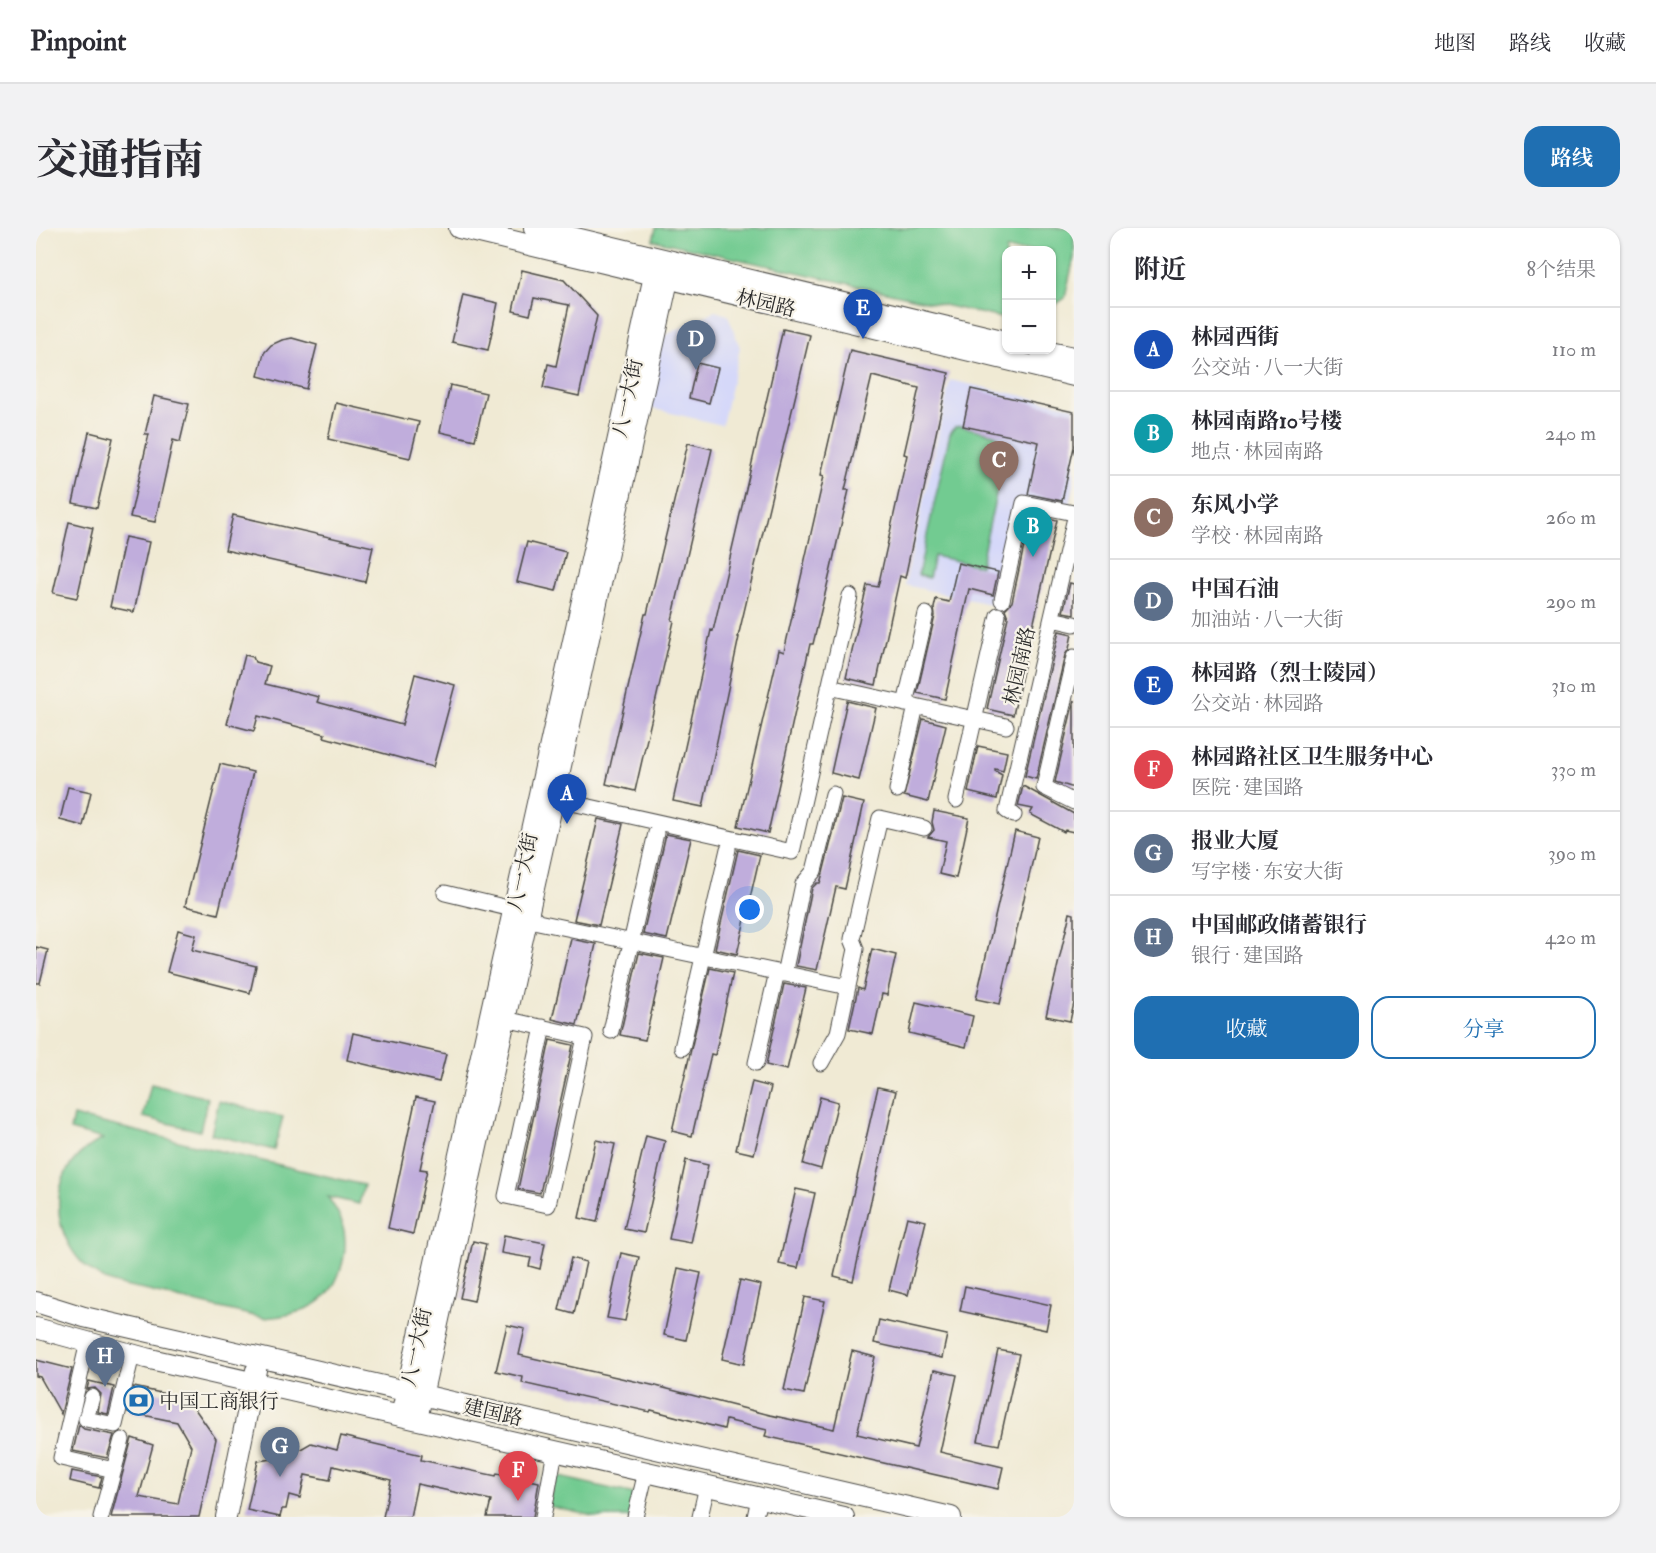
<!DOCTYPE html>
<html lang="zh">
<meta charset="utf-8">
<style>
:root{--surface:#fff;--page:#f2f2f3;--text:#2b2b33;--muted:#7c7c81;--line:#e1e1e2;--accent:#1f6fb2}
body{margin:0;font-family:"IM FELL Double Pica","Noto Serif SC",serif;background:var(--page);color:var(--text)}
.controls{position:absolute;right:18px;top:18px;display:grid;overflow:hidden;border-radius:12px;box-shadow:0 2px 4px #0004}
.controls button{width:54px;height:54px;display:grid;place-items:center;padding:0;border:0;border-bottom:2px solid var(--line);background:var(--surface);color:var(--text);font:30px sans-serif}
.you{position:absolute;left:714px;top:682px;width:21px;height:21px;margin:-15px;border:4px solid #fff;border-radius:50%;background:#1a73e8;box-shadow:0 0 0 9px #1a73e833}
.badge{display:grid;place-items:center;width:39px;height:39px;border-radius:50%;background:var(--accent);color:#fff;font-size:20px;font-weight:700}
.pin{position:absolute;translate:-50% -50px;filter:drop-shadow(0 2px 3px #0008)}
.pin::after{content:'';position:absolute;top:32px;width:21px;height:18px;background:inherit;clip-path:polygon(0 0,100% 0,50% 100%)}
.list{margin:0;padding:0;list-style:none}
h2{display:flex;justify-content:space-between;align-items:center;height:78px;margin:0;padding:0 24px;font-size:26px}
h2 small{font-size:20px;font-weight:400;color:var(--muted)}
.list li{display:grid;grid-template-columns:39px 1fr auto;gap:18px;align-items:center;box-sizing:border-box;height:84px;padding:0 24px;border-top:2px solid var(--line)}
.list b{display:block;font-size:22px;white-space:nowrap}
.list p{margin:0;font-size:20px;white-space:nowrap;color:var(--muted)}
.list em{font-size:20px;font-style:normal;color:var(--muted)}
.actions{display:flex;gap:12px;padding:18px 24px}
.actions a{flex:1;padding:14px 0;border:2px solid var(--accent);border-radius:18px;text-align:center;font-size:21px;color:var(--accent)}
.actions .main{background:var(--accent);color:#fff}
.map{position:relative;flex:none;width:1038px;height:1289px;overflow:hidden;border-radius:18px}
header{display:flex;align-items:center;gap:36px;box-sizing:border-box;height:84px;padding:0 30px;background:var(--surface);border-bottom:2px solid var(--line)}
header strong{font-size:28px}
nav{display:flex;gap:33px;margin-inline-start:auto;font-size:21px}
.intro{display:flex;align-items:center;justify-content:space-between;box-sizing:border-box;height:144px;padding:0 36px}
h1{margin:0;font-size:42px}
.button{padding:15px 27px;border-radius:18px;background:var(--accent);color:#fff;font-size:21px;font-weight:700}
main{display:flex;gap:36px;padding:0 36px}
aside{flex:1;background:var(--surface);border-radius:18px;box-shadow:0 2px 4px #0004}
.map>svg:first-child{display:block}
</style>
<header>
<strong>Pinpoint</strong>
<nav><a>地图</a><a>路线</a><a>收藏</a></nav>
</header>
<div class="intro"><h1>交通指南</h1><a class="button">路线</a></div>
<main>
<div class="map">
<svg width="1038" height="1289" viewBox="0 0 1038 1289">
<rect width="100%" height="100%" fill="#f7f3e8"/>
<filter id="ink" filterUnits="userSpaceOnUse"><feTurbulence type="fractalNoise" baseFrequency=".0167" numOctaves="2"/><feDisplacementMap in="SourceGraphic" scale="12" xChannelSelector="R" yChannelSelector="G"/><feConvolveMatrix kernelMatrix="1 2 1 2 8 2 1 2 1" color-interpolation-filters="sRGB"/></filter>
<filter id="wash" filterUnits="userSpaceOnUse"><feTurbulence type="fractalNoise" baseFrequency=".008" numOctaves="4" result="noise"/><feDisplacementMap in="SourceGraphic" scale="24" xChannelSelector="R" yChannelSelector="G"/><feGaussianBlur stdDeviation="1.35" result="paint"/><feColorMatrix in="noise" values="0 0 0 0 0 0 0 0 0 0 0 0 0 0 0 0 0 1.4 0 .05"/><feComposite in="paint" operator="in"/></filter>
<g filter="url(#wash)">
<rect width="100%" height="100%" fill="#f0ead4"/>
<path fill="#d5d8f9" d="M679,83l13,4 12,33 -18,77 -76,-18 16,-70z
M914,152l124,27v78l-5,24 -51,-11 -24,107 -89,-20z"/>
<path fill="#72cb91" stroke="#4e7b5e" stroke-width="1.5" d="M620,0h418v29l-9,41 -13,9v-57h-46v69l-353,-79z
M924,198l34,8 4,3 7,18 -25,111 -46,-10 -5,22 -11,-3 32,-142 5,-6z
M115,856l57,14 -8,33 -57,-14z
M183,873l64,16 -9,33 -63,-16z
M37,888l291,69 -5,19 -31,-7c5,8 11,16 14,25 9,29 -3,72 -32,85 -14,7 -31,10 -46,11 -37,-8 -74,-17 -111,-26 -15,-4 -34,-5 -48,-12 -31,-16 -49,-49 -46,-83 3,-28 18,-46 44,-58l-33,-9z
M519,1248l80,18 -5,23h-33l-49,-11z"/>
<g id="blocks">
<path fill="#c0addc" d="M486,42l42,10 33,36 -18,80 -36,-8 5,-24 8,2 13,-61 -35,-7 -4,17 -17,-4z
M427,67l35,8 -10,47 -36,-8z
M747,101l27,6 -72,302h1l-36,170 -30,-6 38,-171 2,1z
M256,110l25,7 -11,44 -48,-13 6,-23 7,-8 11,-5z
M814,122l99,23 -44,205 -5,-2 -24,109 -30,-7 21,-93 11,2 29,-132 -3,-1 15,-66 -47,-12 -27,114h4l-18,79 -18,75h-3l-42,189 -30,-7 41,-176 5,2 40,-176 -3,-1z
M661,135l21,5 -9,35 -20,-5z
M414,157l36,8 -11,47 -35,-8z
M935,161l103,23v35l-12,54 -34,-7 11,-52 -76,-16z
M118,168l35,8 -9,38 -7,-2 -18,82 -25,-5 19,-83h-4z
M300,175l83,19 -9,36 -82,-19z
M53,204l24,6 -16,70 -24,-5z
M652,215l24,6 -40,171 2,1 -39,170 -29,-7 39,-170h2z
M995,286l26,6 -44,195 -26,-6 21,-92 -3,-8 7,-7z
M197,287l140,32 -8,35 -140,-32z
M33,294l24,6 -16,70 -24,-5z
M89,309l24,5 -15,70 -24,-5z
M491,314l39,10 -10,39 -39,-9z
M922,335l40,9 -5,23 -24,-6 -24,110 -28,-6 18,-77 -1,-8 2,-9 13,3z
M1034,355l4,1v30l-11,-2z
M1023,403l13,3 -3,15 -4,6 -29,124 -11,-3z
M209,427l8,2 2,5 15,4 -5,18 54,13 -2,5 85,23 13,-51 40,11 -22,82 -109,-30 1,-3 -67,-18 -4,15 -27,-7z
M1038,472v88l-19,-6z
M811,473l29,7 -17,72 -28,-7z
M887,491l23,6 -18,77 -24,-6z
M942,518l29,6 -4,19 -8,-2v2l7,4 -5,24 -29,-7z
M184,536l33,8 -35,142 -33,-8z
M987,558l51,28v18l-9,-2 -1,2 -34,-18 3,-5 -15,-3z
M32,559l23,5 -8,34 -23,-6z
M806,570l22,5 -19,86 -9,-2 -19,83 -21,-4 16,-78 5,-5h3l3,-10z
M898,583l35,7 -13,60 -17,-4 7,-33 -18,-4 6,-7 -2,-8z
M562,591l25,5 -24,101 -25,-5z
M979,603l23,6 -38,167 -24,-5z
M630,606l25,5 -24,100 -24,-5z
M702,622l22,5 -23,99 -22,-5z
M1034,685l4,1v89l-4,18 -24,-5z
M142,702l18,5 -4,15 64,16 -6,27 -83,-21z
M535,711l25,5 -19,81 -25,-6z
M0,719l12,3 -8,33h-4z
M836,721l24,6 -9,40 -5,-1 -9,40 -24,-5 9,-41 5,2z
M603,725l25,5 -19,82 -25,-5z
M674,740l23,5 -18,82 -4,-1 -19,82 -20,-5z
M748,756l22,4 -19,82 -21,-5z
M880,774l57,14 -7,31 -57,-14z
M317,805l93,21 -7,28 -92,-22z
M514,812l23,5 -33,148 -22,-4z
M716,854l19,5 -17,67 -18,-4z
M842,859l18,4 -43,190 -19,-5z
M380,869l19,4 -15,68 7,1 -14,64 -25,-6z
M784,869l18,5 -17,67 -18,-5z
M610,908l19,5 -21,92 -20,-4z
M560,912l19,4 -18,78 -18,-4z
M650,932l22,5 -17,78 -22,-4z
M760,961l19,4 -17,75 -19,-4z
M871,989l19,4 -18,74 -19,-5z
M468,1007l41,8 -5,26 -11,-3 2,-8 -30,-5z
M437,1013l13,3 -12,57 -14,-3z
M585,1025l18,4 -14,64 -18,-3z
M535,1030l15,4 -12,52 -15,-4z
M642,1040l23,5 -15,67 -22,-5z
M704,1052l21,5 -17,79 -22,-5z
M929,1058l86,19 -5,25 -86,-19z
M769,1069l20,4 -21,93 -20,-4z
M843,1092l68,15 -5,23 -68,-15z
M471,1097l18,4 -6,26 137,31 114,29 64,14 18,-78 23,6 -18,77 59,14 18,-78 23,5 -17,77 63,15 -5,22 -233,-53 2,-6 -41,-10 -2,9 -73,-19 -1,2 -128,-29 1,-6 -27,-6z
M962,1122l21,4 -20,91 -21,-4z
M0,1132l36,9 -11,45 -21,-37 -4,-1z
M53,1153l25,6 -6,27 -10,-2 3,-18 -6,-6 -8,1z
M98,1159l54,12 28,40 -17,78h-88l21,-79 21,7 -14,52 39,7 13,-58 -14,-24 -49,-10z
M43,1197l5,4 30,6 -7,23 -34,-7z
M305,1208l81,19 -1,5 75,16 1,-3 42,9 -6,35h-46l4,-17 -74,-16 -7,33h-27l8,-37 -58,-14 -3,14 -25,-5 -5,23 -11,-3 -3,14h-4l-2,8 -33,-7 11,-49 29,-4 24,-14 26,7z
M36,1243l30,6 -3,11 -29,-7z"/>
</g>
</g>
<g filter="url(#ink)">
<use href="#blocks" fill-opacity="0" stroke="#494844" stroke-width="1.5"/>
<g fill="none" stroke-linecap="round" stroke-linejoin="round">
<defs>
<path id="minor" d="M966,372l22,-97 50,10
M1016,391l22,5
M1038,429l-30,130 30,15
M793,459l177,39
M869,476l21,-90
M861,562l19,-84
M518,571l238,53 58,-256
M920,572l42,-185
M978,587l-7,-4 67,-289
M409,665l84,20 9,9 310,65
M748,746l19,-90 11,-13 19,-77
M469,791l80,18 -37,168 -42,-9 37,-169
M575,803l45,-198
M646,820l46,-199
M720,835l21,-91
M785,835l17,-30 18,-84 -4,-10 28,-121 44,10
M52,1114l-27,116 53,12
M56,1169l-6,22 29,6 17,-70
M65,1289l21,-77
M507,1289l12,-66
M599,1289l11,-45
M664,1289l7,-31
M719,1289l4,-19"/>
<path id="major" d="M423,0l615,148
M498,0l472,113
M1004,122l34,7
M0,1074l48,15 867,200
M0,1100l110,30 698,159
M365,1188l257,-1158
M381,1191l255,-1157
M190,1289l30,-147"/>
</defs>
<use href="#minor" stroke="#494844" stroke-width="17"/>
<use href="#major" stroke="#494844" stroke-width="22"/>
<use href="#minor" stroke="#fff" stroke-width="15"/>
<use href="#major" stroke="#fff" stroke-width="20"/>
</g>
</g>
<defs>
<symbol id="bank-ring" viewBox="-11 -11 22 22"><circle r="9.5" fill="#f7f3e8" stroke="#1f6fb2" stroke-width="1.5"/><path d="M-6-4H6V4H-6ZM0-2.3a2.3 2.3 0 1 0 0 4.6a2.3 2.3 0 1 0 0-4.6Z" fill="#1f6fb2"/></symbol>
</defs>
<g fill-rule="evenodd">
<use href="#bank-ring" x="86" y="1156" width="33" height="33"/>
</g>
<g text-anchor="middle" stroke-width="4.5" stroke-linejoin="round" paint-order="stroke">
<g font-size="20" fill="#2b2b2b" stroke="#f7f3e8">
<text transform="translate(730 75) rotate(13)" y="7">林园路</text>
<text transform="translate(591 170) rotate(-78)" y="7">八一大街</text>
<text transform="translate(983 438) rotate(-77)" y="7">林园南路</text>
<text transform="translate(486 644) rotate(-78)" y="7">八一大街</text>
<text transform="translate(380 1119) rotate(-78)" y="7">八一大街</text>
<text transform="translate(457 1184) rotate(13)" y="7">建国路</text>
</g>
<g font-size="20" fill="#2b2b2b" stroke="#f7f3e8" text-anchor="start">
<text x="123" y="1180">中国工商银行</text>
</g>
</g>
</svg>
<div class="controls">
<button>+</button>
<button>−</button>
</div>
<div class="you"></div>
<div class="pin badge" style="left:531px;top:596px;background:#1a4fb4">A</div>
<div class="pin badge" style="left:997px;top:329px;background:#0f9aa8">B</div>
<div class="pin badge" style="left:963px;top:263px;background:#8d6e63">C</div>
<div class="pin badge" style="left:660px;top:142px;background:#5c6f8a">D</div>
<div class="pin badge" style="left:827px;top:111px;background:#1a4fb4">E</div>
<div class="pin badge" style="left:482px;top:1273px;background:#e0444e">F</div>
<div class="pin badge" style="left:244px;top:1249px;background:#5c6f8a">G</div>
<div class="pin badge" style="left:69px;top:1159px;background:#5c6f8a">H</div>
</div>
<aside>
<h2>附近<small>8个结果</small></h2>
<ul class="list">
<li><span class="badge" style="background:#1a4fb4">A</span><div><b>林园西街</b><p>公交站 · 八一大街</p></div><em>110 m</em></li>
<li><span class="badge" style="background:#0f9aa8">B</span><div><b>林园南路10号楼</b><p>地点 · 林园南路</p></div><em>240 m</em></li>
<li><span class="badge" style="background:#8d6e63">C</span><div><b>东风小学</b><p>学校 · 林园南路</p></div><em>260 m</em></li>
<li><span class="badge" style="background:#5c6f8a">D</span><div><b>中国石油</b><p>加油站 · 八一大街</p></div><em>290 m</em></li>
<li><span class="badge" style="background:#1a4fb4">E</span><div><b>林园路（烈士陵园）</b><p>公交站 · 林园路</p></div><em>310 m</em></li>
<li><span class="badge" style="background:#e0444e">F</span><div><b>林园路社区卫生服务中心</b><p>医院 · 建国路</p></div><em>330 m</em></li>
<li><span class="badge" style="background:#5c6f8a">G</span><div><b>报业大厦</b><p>写字楼 · 东安大街</p></div><em>390 m</em></li>
<li><span class="badge" style="background:#5c6f8a">H</span><div><b>中国邮政储蓄银行</b><p>银行 · 建国路</p></div><em>420 m</em></li>
</ul>
<div class="actions"><a class="main">收藏</a><a>分享</a></div>
</aside>
</main>
